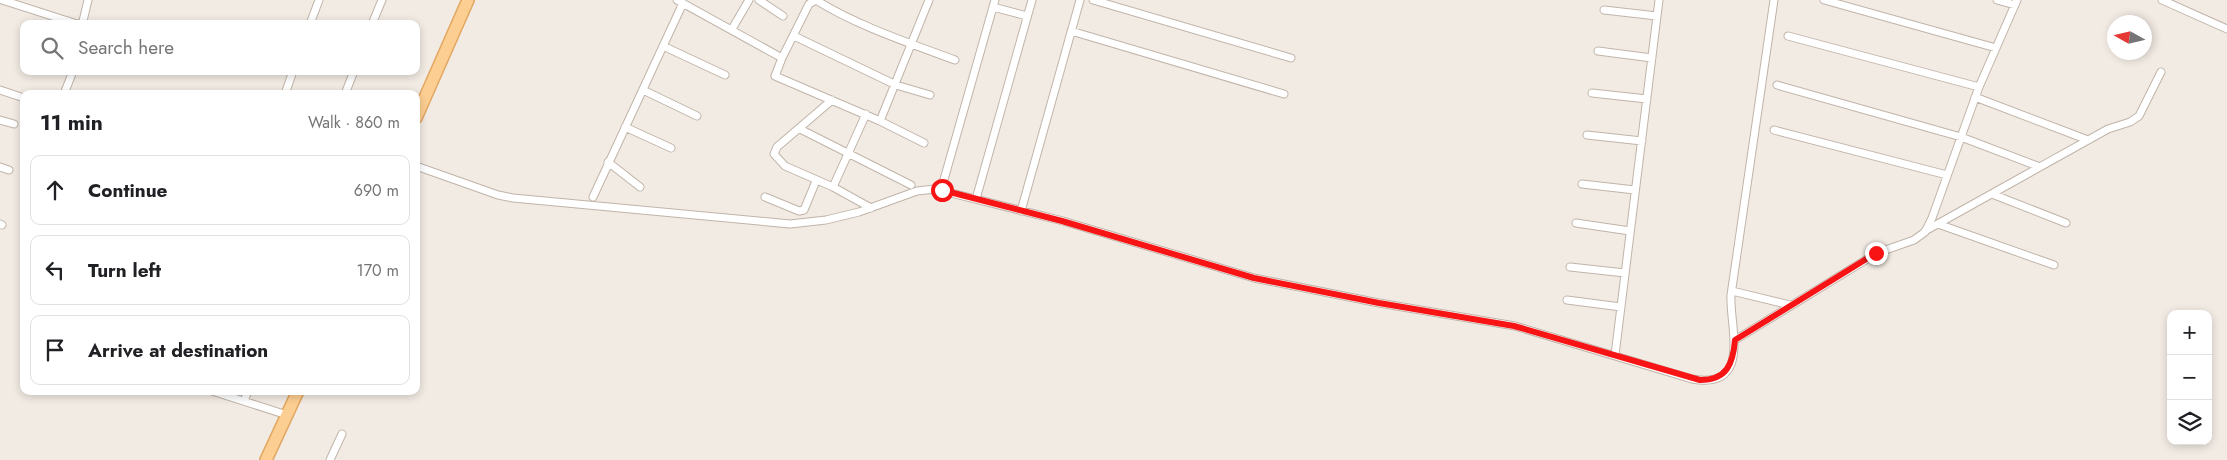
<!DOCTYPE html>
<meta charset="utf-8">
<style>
:root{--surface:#fff;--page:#f6f6f6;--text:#202124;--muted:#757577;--line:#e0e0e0}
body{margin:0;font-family:Jost,sans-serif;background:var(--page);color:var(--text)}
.controls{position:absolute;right:15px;bottom:15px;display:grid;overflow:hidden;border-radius:10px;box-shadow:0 2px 8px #0003}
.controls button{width:45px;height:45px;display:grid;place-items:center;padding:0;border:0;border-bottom:1px solid var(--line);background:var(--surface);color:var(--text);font:25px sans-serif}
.compass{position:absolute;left:2107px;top:15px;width:45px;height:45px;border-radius:50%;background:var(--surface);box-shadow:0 2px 8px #0003;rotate:278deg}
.stop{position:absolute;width:15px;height:15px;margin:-11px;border:4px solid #f81415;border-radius:50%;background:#fff}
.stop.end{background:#f81415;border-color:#fff;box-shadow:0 1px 5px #0008}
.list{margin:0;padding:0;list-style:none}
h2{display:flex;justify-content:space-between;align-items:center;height:65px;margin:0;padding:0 20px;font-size:21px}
h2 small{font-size:16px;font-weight:400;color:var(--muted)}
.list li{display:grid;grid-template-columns:32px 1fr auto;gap:15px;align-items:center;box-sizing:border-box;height:70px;margin:0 10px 10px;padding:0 10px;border:1px solid var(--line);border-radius:10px}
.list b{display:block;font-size:19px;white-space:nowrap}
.list em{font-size:16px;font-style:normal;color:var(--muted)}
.icon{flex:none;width:28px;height:28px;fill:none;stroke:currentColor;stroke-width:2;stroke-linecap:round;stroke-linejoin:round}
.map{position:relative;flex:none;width:2227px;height:460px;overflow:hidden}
.search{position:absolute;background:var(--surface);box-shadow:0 2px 8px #0003;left:20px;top:20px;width:400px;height:55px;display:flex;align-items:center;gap:12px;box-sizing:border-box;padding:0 18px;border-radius:10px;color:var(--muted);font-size:19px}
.panel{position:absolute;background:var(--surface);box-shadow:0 2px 8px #0003;left:20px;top:90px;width:400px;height:305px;border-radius:10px}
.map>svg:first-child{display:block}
</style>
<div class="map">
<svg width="2227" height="460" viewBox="0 0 2227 460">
<rect width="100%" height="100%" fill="#f2ebe4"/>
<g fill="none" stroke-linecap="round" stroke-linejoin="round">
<defs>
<path id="minor" d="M2,0l75,24
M677,0l105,58 -7,18 105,45 49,-121
M759,0l24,16
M1093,0l198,58
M1824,0l172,48
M1997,0l18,5
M2162,0l65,29
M993,7l34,9
M1604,10l53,6
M79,24l4,-3 5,-21
M310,24l9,-24
M372,24l10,-24
M732,29l17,-29
M1071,31l213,63
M794,36l102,49 34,10
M1788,36l191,51
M663,46l62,29
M1598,51l54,7
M782,58l27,-54 7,-4c39,25 96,44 139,60
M1777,85l184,52 79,30
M0,90l24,8
M643,90l54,26
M1592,93l55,6
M64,94l9,-23
M285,94l8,-23
M345,94l9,-23
M1975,97l113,43
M832,100l-55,47 -3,7 11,12 48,21 38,21
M0,120l14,4
M880,121l44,22
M625,127l46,21
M800,129l111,56
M1774,130l173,45
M1587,135l55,6
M608,162l32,25
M416,166l82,29 15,3 277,26 36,-4 33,-8 58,-21 18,-2 128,32 191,57 125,25 136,23 177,53c61,11 37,-54 39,-84l43,-295
M0,167l9,3
M1582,184l53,6
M833,187l33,-73
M941,190l54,-190
M1992,194l74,29
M593,197l90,-194
M765,197l34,14 5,-1 12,-29
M976,199l56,-199
M1021,211l59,-211
M1576,223l54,8
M0,224l2,1
M1938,224l116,41
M1925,231l183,-102 22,-7 9,-6 22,-44
M1570,267l55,6
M1732,291l58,14
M1567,300l54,7
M1735,340l142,-87 37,-13 11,-8 7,-14 47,-131 38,-87
M1615,355l44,-355
M212,391l75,24
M244,401l4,-10
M330,460l12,-26"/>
<path id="primary" d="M416,118l52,-118
M266,460l32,-69"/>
</defs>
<use href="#minor" stroke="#c0b4a9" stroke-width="9"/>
<use href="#primary" stroke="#e2a761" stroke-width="14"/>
<use href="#minor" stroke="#fff" stroke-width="7"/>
<use href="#primary" stroke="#fdce91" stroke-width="11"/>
</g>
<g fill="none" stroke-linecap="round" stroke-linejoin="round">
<path stroke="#f81415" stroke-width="6" d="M942,190l120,31 192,57 125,25 135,23 186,54c27,0 33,-16 35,-40l141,-87"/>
</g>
</svg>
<div class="controls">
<button>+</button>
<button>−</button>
<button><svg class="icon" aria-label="layers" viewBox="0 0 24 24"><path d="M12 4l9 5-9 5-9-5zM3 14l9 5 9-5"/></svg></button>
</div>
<svg class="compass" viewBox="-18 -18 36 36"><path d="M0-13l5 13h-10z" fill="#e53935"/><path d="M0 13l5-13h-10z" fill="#757577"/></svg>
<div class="stop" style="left:942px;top:190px"></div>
<div class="stop end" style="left:1876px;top:253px"></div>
<div class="search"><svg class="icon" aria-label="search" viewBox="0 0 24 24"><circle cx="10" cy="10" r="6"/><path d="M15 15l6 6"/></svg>Search here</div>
<section class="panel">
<h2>11 min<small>Walk · 860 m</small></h2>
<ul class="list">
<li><svg class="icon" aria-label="ahead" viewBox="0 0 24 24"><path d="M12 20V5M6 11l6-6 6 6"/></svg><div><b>Continue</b></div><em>690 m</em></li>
<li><svg class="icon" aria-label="left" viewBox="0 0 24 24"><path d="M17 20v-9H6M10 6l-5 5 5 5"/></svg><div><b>Turn left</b></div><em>170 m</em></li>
<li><svg class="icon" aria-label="arrive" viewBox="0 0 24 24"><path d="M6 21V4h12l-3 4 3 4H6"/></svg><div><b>Arrive at destination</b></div></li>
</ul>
</section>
</div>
